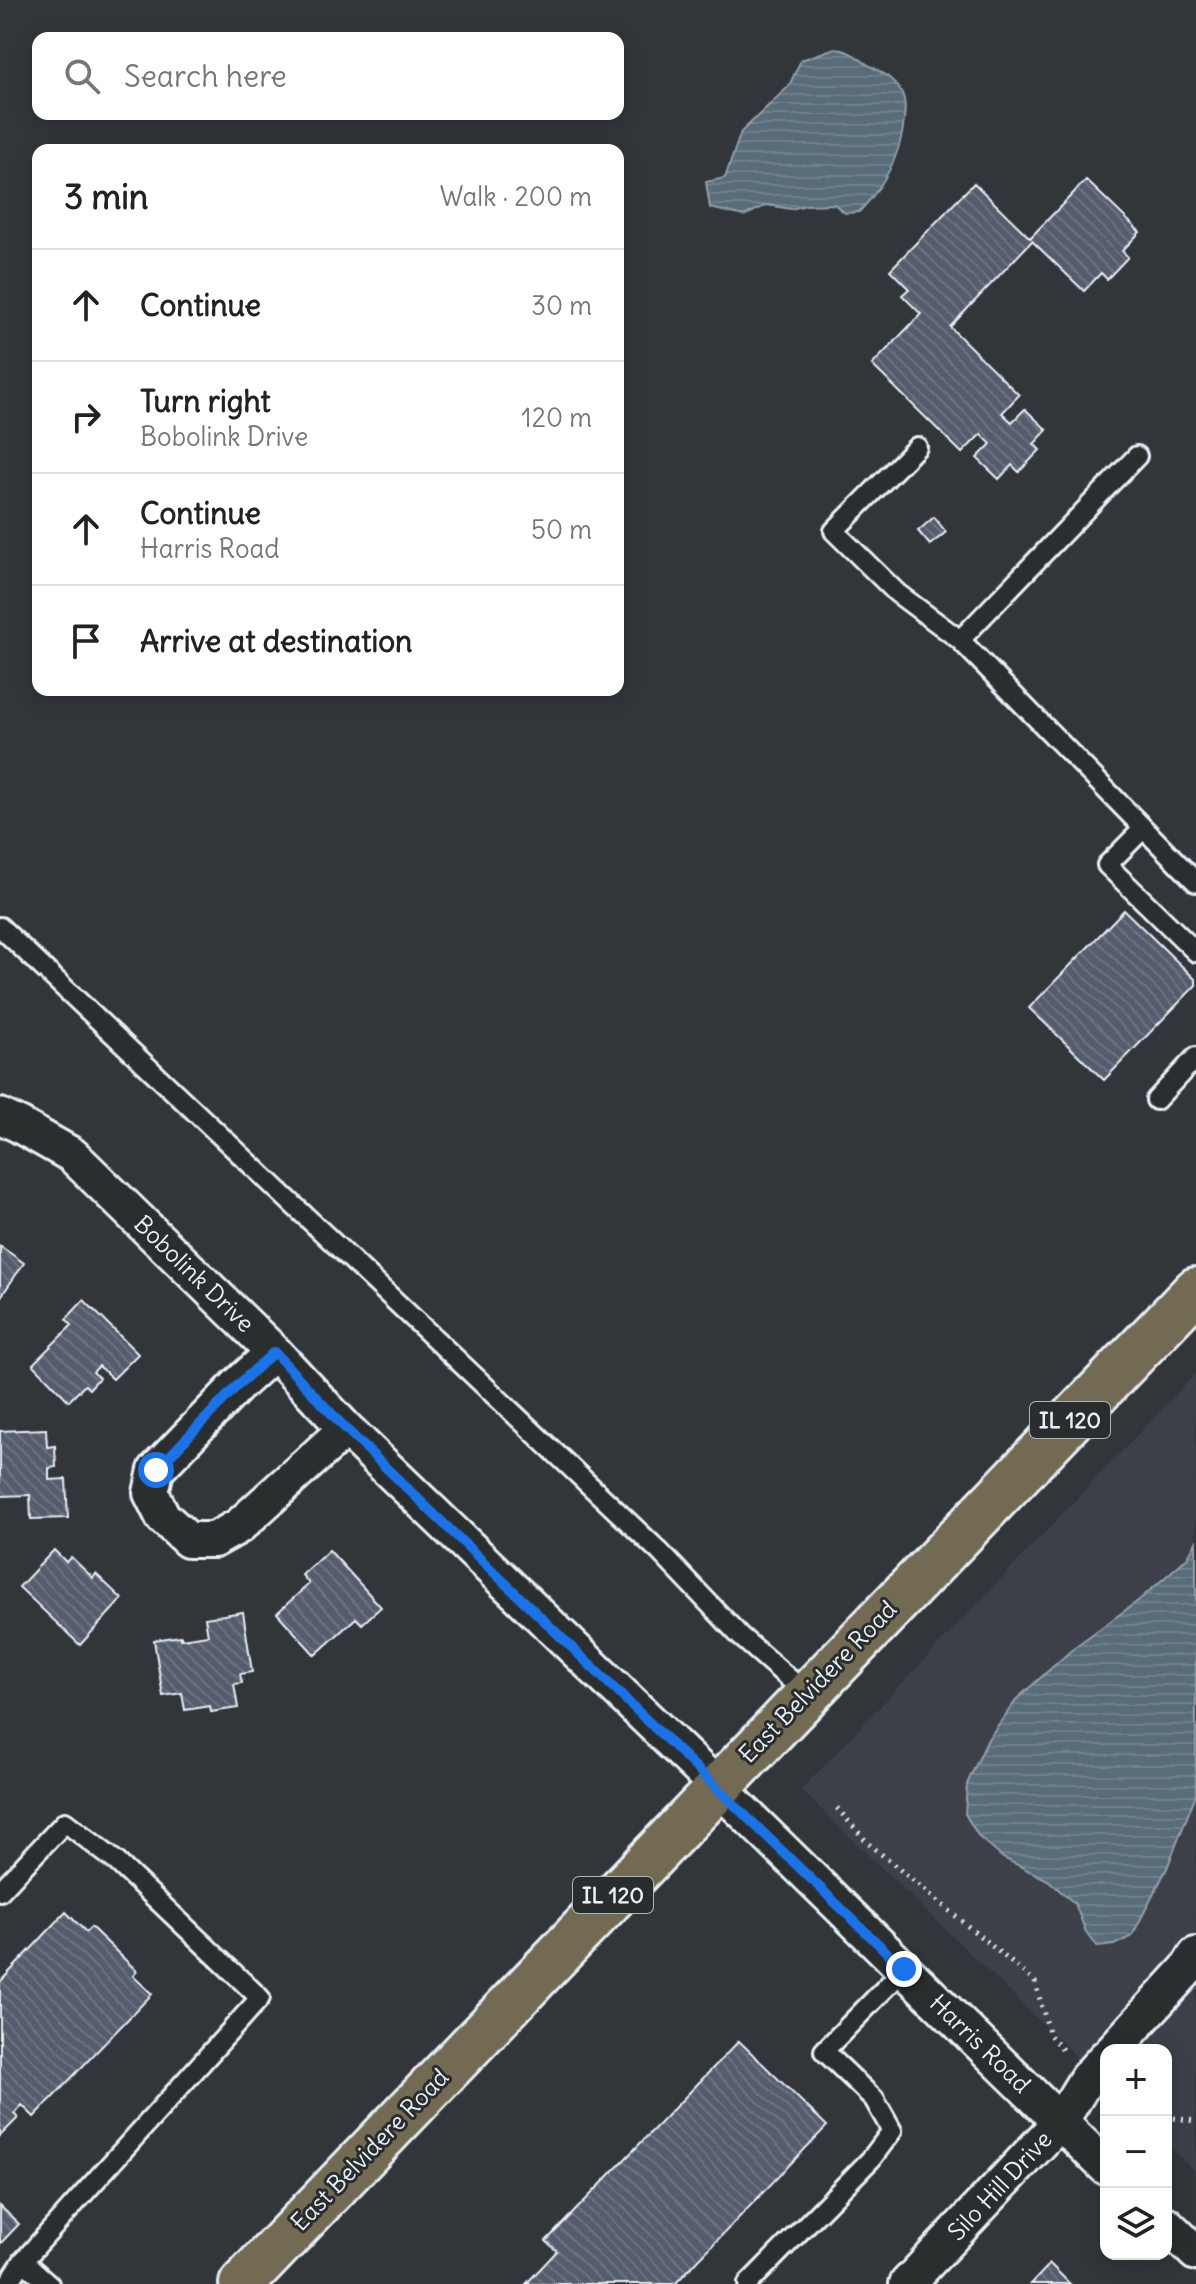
<!DOCTYPE html>
<meta charset="utf-8">
<style>
:root{--surface:#fff;--page:#f6f6f6;--text:#222;--muted:#767676;--line:#e0e0e0}
body{margin:0;font-family:Delius,sans-serif;background:var(--page);color:var(--text)}
.controls{position:absolute;right:24px;bottom:24px;display:grid;overflow:hidden;border-radius:16px;box-shadow:0 4px 20px #0003}
.controls button{width:72px;height:72px;display:grid;place-items:center;padding:0;border:0;border-bottom:2px solid var(--line);background:var(--surface);color:var(--text);font:40px sans-serif}
.stop{position:absolute;width:24px;height:24px;margin:-18px;border:6px solid #1a73e8;border-radius:50%;background:#fff}
.stop.end{background:#1a73e8;border-color:#fff;box-shadow:0 2px 8px #0008}
.list{margin:0;padding:0;list-style:none}
h2{display:flex;justify-content:space-between;align-items:center;height:104px;margin:0;padding:0 32px;font-size:34px}
h2 small{font-size:26px;font-weight:400;color:var(--muted)}
.list li{display:grid;grid-template-columns:52px 1fr auto;gap:24px;align-items:center;box-sizing:border-box;height:112px;padding:0 32px;border-top:2px solid var(--line)}
.list b{display:block;font-size:30px;white-space:nowrap}
.list p{margin:0;font-size:26px;white-space:nowrap;color:var(--muted)}
.list em{font-size:26px;font-style:normal;color:var(--muted)}
.icon{flex:none;width:44px;height:44px;fill:none;stroke:currentColor;stroke-width:2;stroke-linecap:round;stroke-linejoin:round}
.map{position:relative;flex:none;width:1196px;height:2284px;overflow:hidden}
.search{position:absolute;background:var(--surface);box-shadow:0 4px 20px #0003;left:32px;top:32px;width:592px;height:88px;display:flex;align-items:center;gap:20px;box-sizing:border-box;padding:0 28px;border-radius:16px;color:var(--muted);font-size:30px}
.panel{position:absolute;background:var(--surface);box-shadow:0 4px 20px #0003;left:32px;top:144px;width:592px;height:552px;border-radius:16px}
.map>svg:first-child{display:block}
</style>
<div class="map">
<svg width="1196" height="2284" viewBox="0 0 1196 2284">
<defs>
<pattern id="water-rules" width="6" height="5" patternUnits="userSpaceOnUse" patternTransform="scale(2)"><rect width="6" height="5" fill="#596c7a"/><path d="M0 2.5h6" fill="none" stroke="#71818e"/></pattern>
<pattern id="building-back-hatch" width="6" height="6" patternUnits="userSpaceOnUse" patternTransform="scale(2)"><rect width="6" height="6" fill="#545b6c"/><path d="M-1 5l2 2M0 0l6 6M5-1l2 2" fill="none" stroke="#6d7382"/></pattern>
</defs>
<rect width="100%" height="100%" fill="#32363a"/>
<filter id="ink" filterUnits="userSpaceOnUse"><feTurbulence type="fractalNoise" baseFrequency=".0125" numOctaves="2"/><feDisplacementMap in="SourceGraphic" scale="16" xChannelSelector="R" yChannelSelector="G"/><feConvolveMatrix kernelMatrix="1 2 1 2 8 2 1 2 1" color-interpolation-filters="sRGB"/></filter>
<g filter="url(#ink)">
<path fill="#3c4149" d="M1196,1373v800l-30,-30v-93h-60v35l-305,-295z"/>
<path fill="url(#water-rules)" stroke="#92a1ac" stroke-width="2" d="M835,48c19,5 17,6 32,16 14,8 24,12 33,26 6,8 5,20 4,30 -3,35 -21,67 -45,92l-14,1 -11,-9 -28,1 -15,4 -24,-4 -23,11 -34,-8 -4,-26 19,-4 16,-46 48,-46 12,-26z
M1196,1542v252l-29,74 -35,68 -18,9 -16,2 -12,-15 -11,-28 -27,-24 -45,-22 -24,-21 -14,-23 2,-30 21,-45 30,-41 58,-52 62,-45 49,-43z"/>
<path fill="url(#building-back-hatch)" stroke="#e8f1f8" stroke-width="2" d="M1086,180l54,52 -18,19 6,6 -21,22 -6,-6 -17,18 -52,-50 -82,86 69,68 -17,18 10,9 13,-13 22,21 -13,14 6,6 -21,22 -7,-7 -13,14 -22,-21 14,-14 -10,-10 -19,19 -90,-88 49,-51 -19,-19 7,-6 -19,-19 84,-87 56,55z
M934,517l12,15 -16,13 -12,-14z
M1124,910l72,70v5l-92,95 -75,-72z
M0,1246l24,17 -24,35z
M84,1300l54,54 -25,25 -14,-13 -6,6 6,6 -10,11 -4,-4 -16,16 -36,-37 39,-39 -6,-6z
M46,1429l1,18 8,-1 1,21 -7,1v12l17,-1 2,39 -37,1 -1,-24 -30,1v-65z
M54,1550l12,12 5,-5 22,21 3,-4 26,25 -42,46 -61,-58z
M329,1550l52,57 -19,17 -6,-6 -41,37 -38,-42 32,-29 -7,-9z
M243,1612l9,60 -12,2 2,9 -8,1 4,24 -27,4 -1,-6 -25,4 -3,-17 -19,3 -9,-56 27,-4v3l27,-4 -3,-17z
M66,1912l20,20 5,-5 46,44 -4,5 19,18 -118,123 -12,-12 -8,9 4,4 -18,18v-154z
M739,2041l88,85 -152,158h-149l31,-33 -11,-10z
M0,2206l19,18 -19,20z
M1050,2264l20,20h-39z"/>
<g fill="none" stroke-linecap="round" stroke-linejoin="round">
<defs>
<path id="service" d="M917,447l-83,84 63,62 63,47
M1137,456l-177,184 236,242
M1143,829l-36,36 89,87
M0,927l660,625 80,84 67,58
M1156,1100l40,-43
M0,1891l65,-69 52,40 143,136 -237,263
M8,2284l15,-23 26,23
M748,2284l123,-125 21,-28 -18,-32 -50,-48 80,-82"/>
<path id="minor" d="M0,1116l19,9 53,30 202,197 72,77 371,357 389,381
M274,1352l-35,32 -83,86 -5,23 12,24 25,23h26l25,-14 107,-97
M1113,2050l75,-82 8,-13
M1166,2224l30,29
M907,2284l153,-162 27,-44 19,-21"/>
<path id="primary" d="M242,2284l954,-994"/>
</defs>
<use href="#service" stroke="#e8f1f8" stroke-width="24"/>
<use href="#minor" stroke="#e8f1f8" stroke-width="40"/>
<use href="#primary" stroke="#e8f1f8" stroke-width="50"/>
<path stroke="#e8f1f8" stroke-width="5" stroke-dasharray="2 6" stroke-linecap="butt" d="M837,1808l31,35 167,139 15,53 15,18
M1166,2117l30,4"/>
<use href="#service" stroke="#2a2d2e" stroke-width="18"/>
<use href="#minor" stroke="#2a2d2e" stroke-width="34"/>
<use href="#primary" stroke="#736b52" stroke-width="44"/>
</g>
</g>
<g fill="none" stroke-linecap="round" stroke-linejoin="round" filter="url(#ink)">
<path stroke="#1a73e8" stroke-width="10" d="M156,1470l83,-86 35,-32 72,77 558,540"/>
</g>
<g text-anchor="middle" stroke-width="6" stroke-linejoin="round" paint-order="stroke">
<g fill="#2a2d2e" stroke="#afb6bb" stroke-width="2">
<rect x="1030" y="1402" width="80" height="36" rx="6"/>
<rect x="573" y="1877" width="80" height="36" rx="6"/>
</g>
<g font-size="22" font-weight="bold" fill="#e8f1f8">
<text x="1070" y="1428">IL 120</text>
<text x="613" y="1903">IL 120</text>
</g>
<g font-size="24" fill="#e8f1f8" stroke="#2a2d2e">
<text transform="translate(194 1274) rotate(44)" y="8">Bobolink Drive</text>
<text transform="translate(818 1682) rotate(-46)" y="8">East Belvidere Road</text>
<text transform="translate(980 2044) rotate(44)" y="8">Harris Road</text>
<text transform="translate(370 2150) rotate(-46)" y="8">East Belvidere Road</text>
<text transform="translate(1000 2186) rotate(-47)" y="8">Silo Hill Drive</text>
</g>
</g>
</svg>
<div class="controls">
<button>+</button>
<button>−</button>
<button><svg class="icon" aria-label="layers" viewBox="0 0 24 24"><path d="M12 4l9 5-9 5-9-5zM3 14l9 5 9-5"/></svg></button>
</div>
<div class="stop" style="left:156px;top:1470px"></div>
<div class="stop end" style="left:904px;top:1969px"></div>
<div class="search"><svg class="icon" aria-label="search" viewBox="0 0 24 24"><circle cx="10" cy="10" r="6"/><path d="M15 15l6 6"/></svg>Search here</div>
<section class="panel">
<h2>3 min<small>Walk · 200 m</small></h2>
<ul class="list">
<li><svg class="icon" aria-label="ahead" viewBox="0 0 24 24"><path d="M12 20V5M6 11l6-6 6 6"/></svg><div><b>Continue</b></div><em>30 m</em></li>
<li><svg class="icon" aria-label="right" viewBox="0 0 24 24"><path d="M7 20v-9h11M14 6l5 5-5 5"/></svg><div><b>Turn right</b><p>Bobolink Drive</p></div><em>120 m</em></li>
<li><svg class="icon" aria-label="ahead" viewBox="0 0 24 24"><path d="M12 20V5M6 11l6-6 6 6"/></svg><div><b>Continue</b><p>Harris Road</p></div><em>50 m</em></li>
<li><svg class="icon" aria-label="arrive" viewBox="0 0 24 24"><path d="M6 21V4h12l-3 4 3 4H6"/></svg><div><b>Arrive at destination</b></div></li>
</ul>
</section>
</div>
